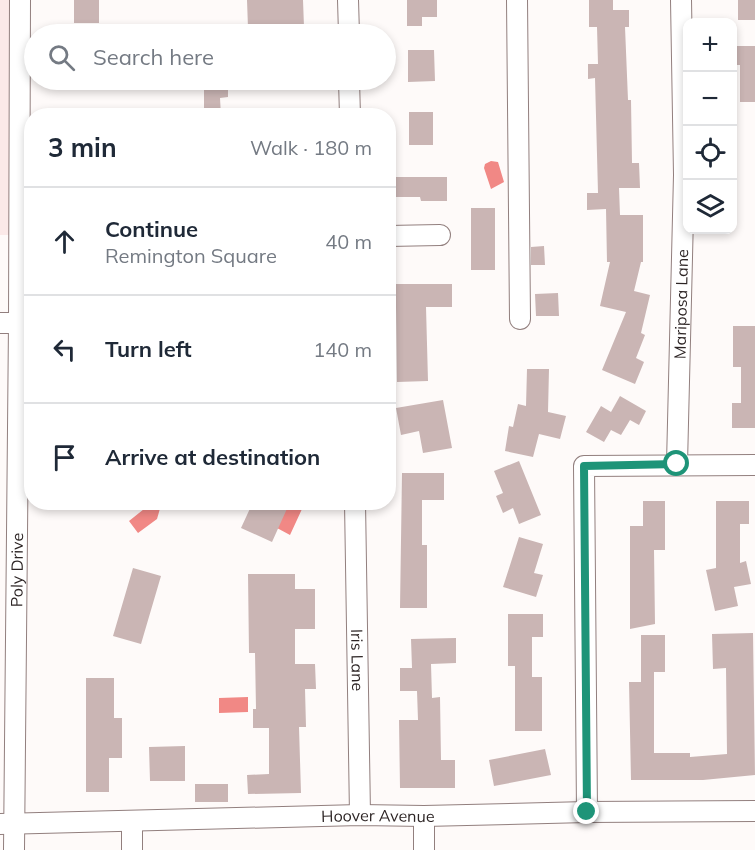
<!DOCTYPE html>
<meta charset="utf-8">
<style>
:root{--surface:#fff;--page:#f6f6f7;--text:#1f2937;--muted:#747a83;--line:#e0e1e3}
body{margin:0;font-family:Mulish,sans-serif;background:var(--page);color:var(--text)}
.controls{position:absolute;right:18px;top:18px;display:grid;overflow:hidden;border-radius:12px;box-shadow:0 3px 9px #0003}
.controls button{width:54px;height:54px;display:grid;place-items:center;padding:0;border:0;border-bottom:2px solid var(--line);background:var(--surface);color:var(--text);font:30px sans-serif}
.stop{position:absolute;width:18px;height:18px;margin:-14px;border:4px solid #1e9478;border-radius:50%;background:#fff}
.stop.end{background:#1e9478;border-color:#fff;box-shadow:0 2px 6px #0008}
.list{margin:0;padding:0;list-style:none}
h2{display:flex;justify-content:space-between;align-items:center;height:78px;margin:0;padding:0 24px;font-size:26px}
h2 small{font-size:20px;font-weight:400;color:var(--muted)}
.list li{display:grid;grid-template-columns:39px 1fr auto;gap:18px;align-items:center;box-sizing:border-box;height:108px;padding:0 24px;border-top:2px solid var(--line)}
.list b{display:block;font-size:22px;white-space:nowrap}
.list p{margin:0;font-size:20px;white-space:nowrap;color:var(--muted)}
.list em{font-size:20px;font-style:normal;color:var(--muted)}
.icon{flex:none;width:33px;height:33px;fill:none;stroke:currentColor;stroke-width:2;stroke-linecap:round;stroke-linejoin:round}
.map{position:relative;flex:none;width:755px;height:850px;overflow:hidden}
.search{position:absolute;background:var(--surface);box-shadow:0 3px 9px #0003;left:24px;top:24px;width:372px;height:66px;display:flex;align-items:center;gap:15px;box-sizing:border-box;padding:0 21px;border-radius:33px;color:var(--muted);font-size:22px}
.panel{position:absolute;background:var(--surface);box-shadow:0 3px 9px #0003;left:24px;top:108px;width:372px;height:402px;border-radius:24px}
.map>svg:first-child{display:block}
</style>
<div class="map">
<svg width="755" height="850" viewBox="0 0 755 850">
<rect width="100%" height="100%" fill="#fefaf9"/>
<path fill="#fbe9e8" d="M0,0h20l-1,235h-19z"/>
<path fill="#f18885" d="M491,161l7,1 6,20 -13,7 -7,-21 1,-4z
M146,503l15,2 -4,14 -19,14 -9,-12 15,-12z
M289,503l13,6 -12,26 -13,-7z
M248,697v15l-29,1v-15z"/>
<path fill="#cab5b4" d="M74,0h25v23h-25z
M247,0h56l1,27 -56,1z
M407,0h30v17h-15v9h-15z
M589,0h24v10h16v17h-4l3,73h3l1,63h7l1,25h-21l1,27h23v47h-2l-7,29 16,4 -9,38 4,2 -9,23 8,4 -9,22 -33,-14 24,-58 -26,-6 10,-44h-3l-1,-53 -19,1v-17h11l-3,-115 -7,1v-15h10l-1,-37h-8z
M738,0h17v20h-17z
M732,46h23v56h-15v-37h-8z
M408,50h26l1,31 -27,1z
M204,80h24v17l-8,1 1,18h-17z
M409,112h24v33h-24z
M389,177h58v24h-26l-1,-4h-31z
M471,208h24v62h-24z
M544,246l1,19h-14v-18z
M390,284h62v23h-26l2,74 -31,1 -1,-75h-6z
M558,293l1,23h-23l-1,-22z
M733,326h22v102h-23v-25h9v-36h-8z
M527,369h22l-1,43 18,4 -6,23 -21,-5 -6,23 -28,-6 4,-25 4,1 5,-23 8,2z
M620,396l26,15 -7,14 -9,-5 -9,15 -10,-5 -7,12 -18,-10 15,-26 10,6z
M443,400l9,48 -29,5 -4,-22 -18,4 -5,-27z
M519,461l22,54 -22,9 -6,-16 -10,5 -7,-17 7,-3 -9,-22z
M402,473h42v27h-22v45h5v63h-27z
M643,501h22v49h-11l1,74 -25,5v-103h13z
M716,501h33v23h-9v39l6,-2 5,23 -17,3 4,19 -23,5 -9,-41 10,-2z
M253,502h37l-18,40 -31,-14z
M519,537l24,7 -9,29 9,2 -7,22 -33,-10z
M133,568l28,8 -20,68 -28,-8z
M248,574h47v15h20v40h-20v35h20l1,25h-11l1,38h-7l2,66 -53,1 -1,-19 22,-1v-46h-16v-19h3l-1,-56h-6z
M508,614h35v23h-11v40h10v54h-27v-65h-7z
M753,633l2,142 -52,5h-72l-2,-98h12v-47h24v37h-11v81h36v4l37,-3 -1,-86 -13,1 -1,-35z
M456,638v25l-25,1 1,34 8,-1 1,63h14v28h-55l-1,-68h19l-1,-29h-17v-23h12l-1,-29z
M86,678h28v40h8v40h-13v34h-23z
M185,746v35h-35l-1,-34z
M545,749l6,26 -57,11 -5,-26z
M195,784h33v18h-33z"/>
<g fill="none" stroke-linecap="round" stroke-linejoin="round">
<defs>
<g id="minor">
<path d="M348,0l1,34"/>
<path d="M517,0l3,319"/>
<path d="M349,80l1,36"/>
<path d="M388,236l52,-1"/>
<path d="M0,323h19"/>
<path id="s1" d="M677,464l7,-289 -3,-175"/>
<path id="s2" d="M355,502l5,313"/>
<path d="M587,812l-3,-346 171,-1"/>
<path d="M424,816v34"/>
<path d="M132,821v29"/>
<path id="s3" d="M0,824l360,-9 64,1 163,-4 168,-1"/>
<path id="s4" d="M14,850l5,-527 1,-323"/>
</g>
</defs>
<use href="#minor" stroke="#927f7e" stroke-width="22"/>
<use href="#minor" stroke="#fff" stroke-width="20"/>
</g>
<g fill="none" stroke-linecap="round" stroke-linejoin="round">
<path stroke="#1e9478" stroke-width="8" d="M587,812l-3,-346 93,-2"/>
</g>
<g text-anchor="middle" stroke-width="4.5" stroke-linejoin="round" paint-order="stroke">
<g font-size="16" fill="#2d2525" stroke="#fff">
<text dy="6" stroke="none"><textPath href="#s1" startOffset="160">Mariposa Lane</textPath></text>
<text dy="6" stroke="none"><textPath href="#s4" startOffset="280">Poly Drive</textPath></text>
<text dy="6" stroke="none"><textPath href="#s2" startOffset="158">Iris Lane</textPath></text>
<text dy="6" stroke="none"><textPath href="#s3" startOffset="378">Hoover Avenue</textPath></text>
</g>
</g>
</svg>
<div class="controls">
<button>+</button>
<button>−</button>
<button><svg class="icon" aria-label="locate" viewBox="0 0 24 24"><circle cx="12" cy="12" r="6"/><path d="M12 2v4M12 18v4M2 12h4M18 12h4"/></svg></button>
<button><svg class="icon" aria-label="layers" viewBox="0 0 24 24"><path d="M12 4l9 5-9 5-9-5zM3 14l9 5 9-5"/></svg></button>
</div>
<div class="stop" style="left:677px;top:464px"></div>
<div class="stop end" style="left:587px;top:812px"></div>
<div class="search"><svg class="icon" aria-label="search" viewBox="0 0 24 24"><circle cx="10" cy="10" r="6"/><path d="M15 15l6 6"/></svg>Search here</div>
<section class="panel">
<h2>3 min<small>Walk · 180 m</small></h2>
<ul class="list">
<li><svg class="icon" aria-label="ahead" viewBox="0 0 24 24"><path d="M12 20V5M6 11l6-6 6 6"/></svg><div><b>Continue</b><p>Remington Square</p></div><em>40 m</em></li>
<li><svg class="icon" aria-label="left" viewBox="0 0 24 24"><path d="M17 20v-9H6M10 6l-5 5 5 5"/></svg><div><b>Turn left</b></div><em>140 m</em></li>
<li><svg class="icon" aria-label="arrive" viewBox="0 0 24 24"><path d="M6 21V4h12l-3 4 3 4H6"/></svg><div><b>Arrive at destination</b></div></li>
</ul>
</section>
</div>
